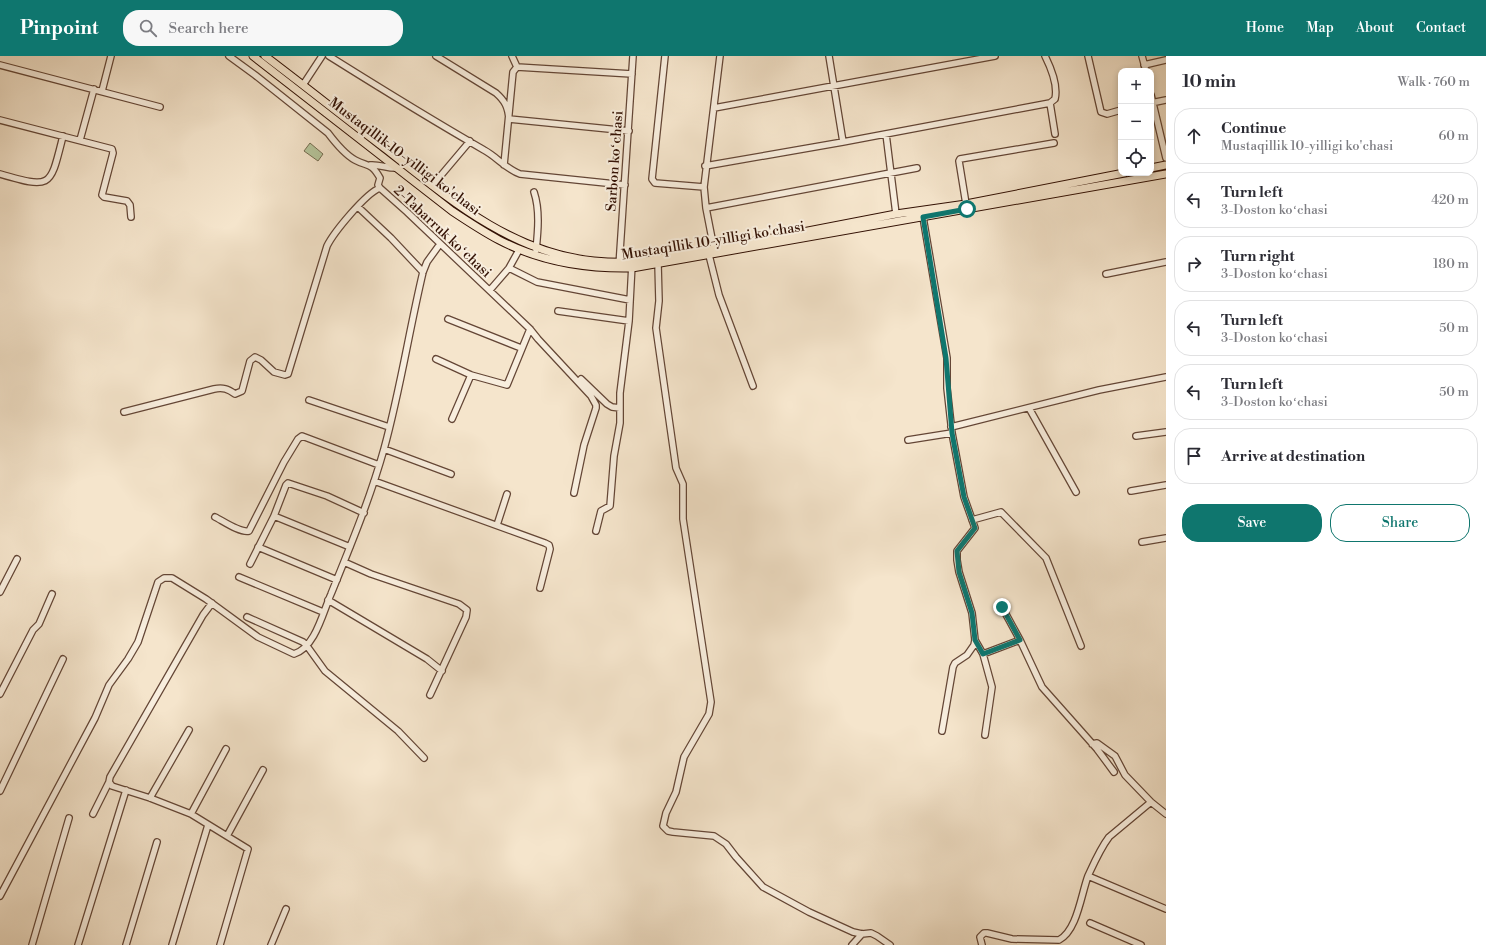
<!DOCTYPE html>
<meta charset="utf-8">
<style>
:root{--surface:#fff;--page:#f7f7f7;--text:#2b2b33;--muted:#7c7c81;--line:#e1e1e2;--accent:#0f766e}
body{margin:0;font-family:"Libre Bodoni",serif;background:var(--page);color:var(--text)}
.controls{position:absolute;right:12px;top:12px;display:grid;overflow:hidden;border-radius:8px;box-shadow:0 2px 6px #0003}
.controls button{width:36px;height:36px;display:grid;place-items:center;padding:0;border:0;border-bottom:1px solid var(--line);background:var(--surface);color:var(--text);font:20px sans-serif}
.stop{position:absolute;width:12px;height:12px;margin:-9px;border:3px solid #0f766e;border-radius:50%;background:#fff}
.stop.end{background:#0f766e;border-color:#fff;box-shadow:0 1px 4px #0008}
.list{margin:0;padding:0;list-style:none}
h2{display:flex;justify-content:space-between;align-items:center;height:52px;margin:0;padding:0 16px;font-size:17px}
h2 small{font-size:13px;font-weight:400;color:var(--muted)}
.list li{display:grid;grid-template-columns:26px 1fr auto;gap:12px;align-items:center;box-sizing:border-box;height:56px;margin:0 8px 8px;padding:0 8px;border:1px solid var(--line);border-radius:16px}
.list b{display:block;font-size:15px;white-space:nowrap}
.list p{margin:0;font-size:13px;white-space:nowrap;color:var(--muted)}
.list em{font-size:13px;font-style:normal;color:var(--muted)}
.actions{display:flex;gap:8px;padding:12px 16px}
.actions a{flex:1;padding:9px 0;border:1px solid var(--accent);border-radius:16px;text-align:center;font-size:14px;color:var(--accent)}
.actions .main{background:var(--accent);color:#fff}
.icon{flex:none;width:22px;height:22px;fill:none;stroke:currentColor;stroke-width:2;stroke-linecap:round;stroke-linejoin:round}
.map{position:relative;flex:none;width:1166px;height:889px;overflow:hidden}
header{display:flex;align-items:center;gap:24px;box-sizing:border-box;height:56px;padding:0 20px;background:var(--accent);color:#fff}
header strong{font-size:19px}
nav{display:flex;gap:22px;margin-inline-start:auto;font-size:14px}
.search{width:280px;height:36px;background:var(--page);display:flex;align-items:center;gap:10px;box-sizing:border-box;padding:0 14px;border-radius:16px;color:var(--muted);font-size:15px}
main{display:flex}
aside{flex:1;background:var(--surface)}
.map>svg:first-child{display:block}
</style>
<header>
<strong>Pinpoint</strong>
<div class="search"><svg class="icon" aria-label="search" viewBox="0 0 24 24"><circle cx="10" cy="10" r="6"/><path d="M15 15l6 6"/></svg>Search here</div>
<nav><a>Home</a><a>Map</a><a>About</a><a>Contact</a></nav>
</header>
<main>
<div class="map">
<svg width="1166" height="889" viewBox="0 0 1166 889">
<rect width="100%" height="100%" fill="#f5e5cc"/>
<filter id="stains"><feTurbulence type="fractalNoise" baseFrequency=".005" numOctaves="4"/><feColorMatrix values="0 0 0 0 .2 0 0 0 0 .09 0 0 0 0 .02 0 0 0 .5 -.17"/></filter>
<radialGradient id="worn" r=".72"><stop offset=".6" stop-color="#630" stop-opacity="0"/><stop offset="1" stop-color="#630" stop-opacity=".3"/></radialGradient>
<path fill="#b6c69c" stroke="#746c50" d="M310,87l13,11 -5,7 -14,-10z"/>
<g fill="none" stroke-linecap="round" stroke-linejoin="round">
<defs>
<path id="minor" d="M229,0l26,19 73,58c6,8 18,22 27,27 13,7 16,2 25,18l-2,7 2,3
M329,0c51,32 103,64 155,94 13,7 22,19 36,24l105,11
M436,0l60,37c9,8 12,14 13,26l120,12
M512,0l5,11
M665,0l-13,123 3,4 49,4
M829,0l14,86
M1045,0c6,12 13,30 10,43l-5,4
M1088,0l13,56 6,2 14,-4
M1142,0l4,15
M0,9l160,42
M1144,9l22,-5
M303,29l19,-29
M102,35l9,-35
M1151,39l15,63
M1151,47l15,-3
M714,52l281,-52
M0,64l112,29 1,4 -11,42 2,2 23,4 3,4 1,12
M886,78l10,80
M80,84l14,-51
M370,109c10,-1 18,4 27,3
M504,109l9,-93 4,-5 115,7
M705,110l138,-24 207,-39 5,31
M0,118c52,15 50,14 63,-38
M432,130l38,-45
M380,132l27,24 123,117 8,10 53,57 5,9v3l-12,37 -10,48
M534,136c6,18 4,39 2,58
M966,148l-7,-43 1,-2 94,-16
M358,151l33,31 32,34
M706,152l211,-40
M923,161l24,141v30l5,45 12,64 11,31 -18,23v9l2,12 13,41 3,27 -1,5 -7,10 -12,8 -2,4 -11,64
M714,193l-8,-41 -2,-21 16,-131
M709,199l10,40 34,91
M658,208l1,37 -3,27 20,140 7,16v35l28,183 -2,12 -25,43 -8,35 -10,21 -3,13 5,5 5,1 41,4 12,8 10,13 27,30 46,25 44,20 9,2 9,-1 6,3 13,9
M619,210l14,-210
M509,212l28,14 93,18
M1106,218l60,-12
M490,234l19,-22 10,-18
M558,255l71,10
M448,263l73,29
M436,303l35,16 36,10 23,-56
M581,323l26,25 5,3 8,1
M309,344l80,27
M1029,352l47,84
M124,356l90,-23c9,-2 14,0 21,5l7,-3 8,-30 5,-4 6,3 13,12 11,3 3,-1 39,-128c7,-14 39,-53 53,-58
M452,363l19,-44
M951,371l148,-37 67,-13
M1136,380l30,-4
M908,384l44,-7
M384,393l67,25
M374,425l171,62 4,2 1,4 -10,39
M1131,435l35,-6
M274,460l12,-31 2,-2 39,13 37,17
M215,461c8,4 25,16 34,14l35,-69 14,-23 4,-3 77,29
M972,464l29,-8 45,46 35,88
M497,469l10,-31
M596,475l5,-20 9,-5 4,-50 6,-33v-30l9,-72 3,-57
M1142,486l24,-4
M258,491l79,33
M344,506l27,12 88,30 8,6 -1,7 -36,78
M250,508l24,-48 76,31
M239,521l84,35
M0,536l17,-33
M328,544l99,59 15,12
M212,547l-9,12 -93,162 -1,5 3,4 38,12 41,16 57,35 -28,96
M1002,551l18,33 22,47 55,62 17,23
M247,561l56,25 4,4 18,25 73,60 26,27
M975,584l8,14 9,33 -7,48
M983,598l37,-14
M0,638l33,-64 6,-6 13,-30
M1092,688l5,-1 18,13 10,19 26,27 15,12
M0,735l63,-132
M150,742l39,-68
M93,758l16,-32
M191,758l35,-65
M227,780l36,-66
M1088,820l78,33
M0,840l95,-178 14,-33 19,-26 10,-17 20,-60 6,-4h8l34,21 52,38 36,17c21,-6 29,-42 37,-60 19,-47 39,-95 53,-145 16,-58 25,-118 39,-177l4,-10 13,-18
M1090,867l51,22
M32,889l37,-127
M78,889l48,-155
M126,889l31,-103
M172,889l36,-120
M271,889l15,-36
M852,889l10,-11
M982,889l-2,-8 4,-4h3l25,6 47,1c18,-9 22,-45 29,-64 6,-13 12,-27 21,-39l42,-35"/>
<path id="major" d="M253,0l199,155c15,10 30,20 47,29 40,21 87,29 133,28l534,-94
M265,0c41,31 81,63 122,94 62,49 125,103 207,111 21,2 43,2 63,-2 19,-4 37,-8 57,-10l182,-35 70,-10 158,-31
M1151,112l15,-3"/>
</defs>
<use href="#minor" stroke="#644636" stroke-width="8"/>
<use href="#major" stroke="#331104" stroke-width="9"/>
<use href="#minor" stroke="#f8eede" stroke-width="5.5"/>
<use href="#major" stroke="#f5e5cc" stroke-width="7"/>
</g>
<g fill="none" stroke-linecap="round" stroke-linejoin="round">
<path stroke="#0f766e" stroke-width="5" d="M967,153l-44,8 23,141 6,75 12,64 11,31 -18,23 2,21 13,41 3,27 8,14 37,-14 -18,-33"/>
</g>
<g text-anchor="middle" stroke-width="4" stroke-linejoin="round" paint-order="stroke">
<g font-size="14" fill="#331104" stroke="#f8eede">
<text transform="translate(405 100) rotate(37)" y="5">Mustaqillik 10-yilligi ko'chasi</text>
<text transform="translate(614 105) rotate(-86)" y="5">Sarbon koʻchasi</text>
<text transform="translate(443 175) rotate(43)" y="5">2-Tabarruk koʻchasi</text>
<text transform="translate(713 184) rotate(-9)" y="5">Mustaqillik 10-yilligi ko'chasi</text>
</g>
</g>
<rect width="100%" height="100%" filter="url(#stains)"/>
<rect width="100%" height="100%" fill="url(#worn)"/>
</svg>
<div class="controls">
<button>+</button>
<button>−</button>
<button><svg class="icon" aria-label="locate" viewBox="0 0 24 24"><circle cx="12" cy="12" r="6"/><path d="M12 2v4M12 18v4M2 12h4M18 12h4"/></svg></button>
</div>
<div class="stop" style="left:967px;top:153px"></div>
<div class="stop end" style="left:1002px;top:551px"></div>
</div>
<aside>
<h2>10 min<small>Walk · 760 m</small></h2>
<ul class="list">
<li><svg class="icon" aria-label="ahead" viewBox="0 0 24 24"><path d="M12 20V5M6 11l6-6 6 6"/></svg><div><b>Continue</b><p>Mustaqillik 10-yilligi ko'chasi</p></div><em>60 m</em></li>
<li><svg class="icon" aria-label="left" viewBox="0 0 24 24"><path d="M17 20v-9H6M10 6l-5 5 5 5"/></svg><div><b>Turn left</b><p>3-Doston koʻchasi</p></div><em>420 m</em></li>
<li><svg class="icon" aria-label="right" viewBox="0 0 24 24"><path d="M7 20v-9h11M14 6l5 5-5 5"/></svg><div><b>Turn right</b><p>3-Doston koʻchasi</p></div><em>180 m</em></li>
<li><svg class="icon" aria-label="left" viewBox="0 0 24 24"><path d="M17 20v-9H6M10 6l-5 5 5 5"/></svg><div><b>Turn left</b><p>3-Doston koʻchasi</p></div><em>50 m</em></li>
<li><svg class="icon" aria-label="left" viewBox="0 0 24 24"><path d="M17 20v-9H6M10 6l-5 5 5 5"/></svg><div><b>Turn left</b><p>3-Doston koʻchasi</p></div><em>50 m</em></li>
<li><svg class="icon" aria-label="arrive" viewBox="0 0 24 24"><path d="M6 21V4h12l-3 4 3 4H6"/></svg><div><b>Arrive at destination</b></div></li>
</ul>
<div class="actions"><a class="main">Save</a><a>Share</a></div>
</aside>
</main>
